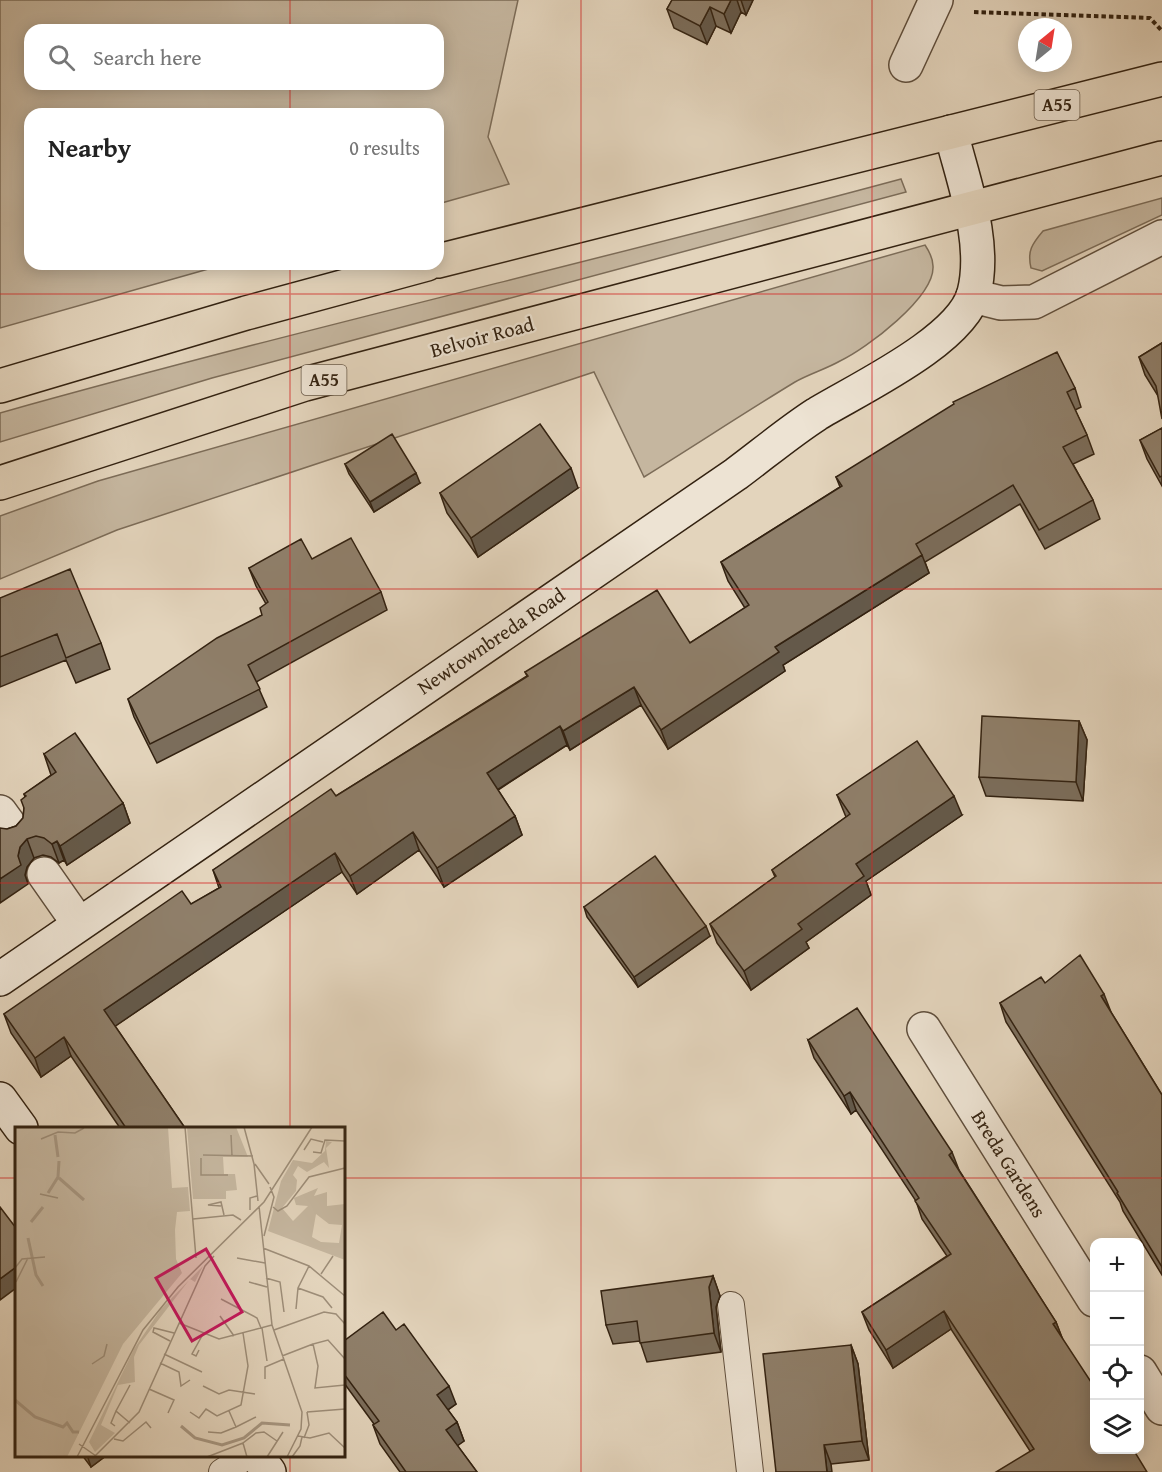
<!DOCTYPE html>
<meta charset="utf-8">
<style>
:root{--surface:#fff;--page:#f6f6f6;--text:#222;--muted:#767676;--line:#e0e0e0}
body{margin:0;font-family:"Gentium Book Plus",serif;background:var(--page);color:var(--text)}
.controls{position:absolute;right:18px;bottom:18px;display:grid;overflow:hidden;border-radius:12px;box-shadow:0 3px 15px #0003}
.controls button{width:54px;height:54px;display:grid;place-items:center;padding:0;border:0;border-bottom:2px solid var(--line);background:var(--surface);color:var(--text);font:30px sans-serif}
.compass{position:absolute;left:1018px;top:18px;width:54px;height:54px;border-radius:50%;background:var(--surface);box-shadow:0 3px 15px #0003;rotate:30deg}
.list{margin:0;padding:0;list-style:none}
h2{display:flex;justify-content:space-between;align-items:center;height:78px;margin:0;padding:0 24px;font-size:26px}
h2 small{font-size:20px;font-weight:400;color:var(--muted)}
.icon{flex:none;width:33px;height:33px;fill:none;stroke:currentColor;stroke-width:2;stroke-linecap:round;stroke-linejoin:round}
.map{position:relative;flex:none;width:1162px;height:1472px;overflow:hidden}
.search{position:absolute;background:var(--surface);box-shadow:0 3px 15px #0003;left:24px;top:24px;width:420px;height:66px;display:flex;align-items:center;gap:15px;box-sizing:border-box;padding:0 21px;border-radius:18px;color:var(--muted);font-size:22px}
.panel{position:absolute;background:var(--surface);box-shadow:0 3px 15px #0003;left:24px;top:108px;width:420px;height:162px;border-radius:18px}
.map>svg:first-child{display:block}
</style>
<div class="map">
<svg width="1162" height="1472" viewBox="0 0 1162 1472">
<rect width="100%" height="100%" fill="#e3d4bc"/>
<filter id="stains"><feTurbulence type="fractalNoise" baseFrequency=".00333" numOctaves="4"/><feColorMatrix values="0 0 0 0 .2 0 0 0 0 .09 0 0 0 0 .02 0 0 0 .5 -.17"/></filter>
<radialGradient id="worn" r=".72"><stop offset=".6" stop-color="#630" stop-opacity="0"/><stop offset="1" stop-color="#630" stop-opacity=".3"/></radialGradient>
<path fill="#c5b69f" stroke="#7c6c58" stroke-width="1.5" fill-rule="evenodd" d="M0,0h518l-30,137 21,47 -71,20v-90h-408v150h196l-226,64zM30,30h408v54h-408z
M901,179l5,13 -694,186 -212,64v-29c299,-84 602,-153 901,-234z
M1162,198v17l-120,56 -11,-3c-4,-17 1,-24 12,-37z
M925,245c4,6 8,13 8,21 2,31 -67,83 -93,95 -14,8 -31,13 -45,21 -51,31 -101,64 -151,95l-50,-105 -477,158 -117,49v-63l98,-35z"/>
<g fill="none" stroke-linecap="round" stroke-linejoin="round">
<defs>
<path id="lane" d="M731,1305l19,167
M222,1472l25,-16"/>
<path id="street" d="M906,65l30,-65
M973,296l28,7 33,-1 128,-65
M0,812l13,18
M44,874l35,50
M924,1029l170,271
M1140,1372l22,36"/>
<path id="secondary" d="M0,979l736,-505c27,-20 53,-42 81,-60 41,-25 144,-73 157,-121 13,-51 -11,-112 -23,-161
M0,1099l21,29
M257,1456l12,16"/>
<path id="highway" d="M438,261l724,-182
M0,386l246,-73 181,-49
M0,483l305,-99 857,-226"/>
</defs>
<use href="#lane" stroke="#5f4e3c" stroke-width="28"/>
<use href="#street" stroke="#5f4e3c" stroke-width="36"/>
<use href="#secondary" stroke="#321" stroke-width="36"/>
<use href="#highway" stroke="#321" stroke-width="36"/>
<path stroke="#321" stroke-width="4" stroke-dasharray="4.5 3" stroke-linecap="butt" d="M974,12l176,6 12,13"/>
<use href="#lane" stroke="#ede3d3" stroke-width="26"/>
<use href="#street" stroke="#ede3d3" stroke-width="33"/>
<use href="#secondary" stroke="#ede3d3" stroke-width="33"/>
<use href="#highway" stroke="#e3d4bc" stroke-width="33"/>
</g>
<path fill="#7b6d5b" stroke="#321" stroke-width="1.5" d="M672,0h81l-7,15 -5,-3 -10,21 -15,-7 -9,18 -33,-16 -7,-19z
M1162,343l-4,53 -13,-21 -6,-18z
M1075,388l6,19 -6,3 12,25 7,19 -21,10 20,36 7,19 -55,30 -25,-45 -95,58 4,11 -146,92 2,6 -117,78 -27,-44 -71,45 -3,-5 -69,45 17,26 7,19 -78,52 -25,-37 -62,44 -15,-22 -227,154 70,102h-65l-49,-72 -30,21 -30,-44 -7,-19 215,-126 -6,-18 123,-74 191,-120 -2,-4 165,-29 55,-35 -17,-27 -7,-19 119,-75 -4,-10z
M1162,428v58l-15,-27 -7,-19z
M345,464l75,19 -46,29 -25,-38z
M578,488l-100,69 -31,-44 -7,-20z
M312,559l69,33 6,18 -131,72 11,25 -110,56 -23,-46 -6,-18 134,-84 4,-11 -10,-18 -7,-18z
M0,598l101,45 9,26 -34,14 -10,-23 -66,27z
M1079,721l8,19 -4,61 -97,-5 -7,-19z
M44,754l79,49 7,20 -63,42 -3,-5 -5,3 -8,-6 -8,-2 -9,3 -7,9 -2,8 3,9 -21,-55 9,-3 7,-8 2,-21 -1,-3 27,-19z
M837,795l125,20 -96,66 5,14 -65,47 3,6 -58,42 -34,-47 -7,-19 65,-47 -3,-7 74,-53z
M584,907l126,29 -72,51 -51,-70z
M1045,983l66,29 51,83v180l-39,-64 -3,-9 -114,-180 -6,-19z
M808,1040l151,130 97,152 6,16 33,111 -65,2 -79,-122 -58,39 -24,-38 -7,-18 85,-56 -25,-37 -6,-18 -60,-91 -5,4 -37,-56z
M713,1276l7,20 -4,11 5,45 -74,10 -7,-21 -27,3 -7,-19z
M396,1330l60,74 -8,6 9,12 7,19 -7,4 20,27h-77l-20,-28 -7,-19 1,-1 -30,-41v-42z
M851,1345l7,19 11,96 -38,4 -55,8z
M82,1455h25l-16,12z"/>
<path fill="#64594a" stroke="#321" stroke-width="1.5" d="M731,0h6l4,12 -10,21 -7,-19z
M741,0h12l-7,15z
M710,7l6,19 -9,18 -7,-18z
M571,468l7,20 -100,69 -7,-19z
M416,473l4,10 -46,29 -4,-10z
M922,555l7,18 -146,92 2,6 -117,78 -7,-19 114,-83z
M634,687l7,18 -71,45 -7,-19z
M1079,721l8,19 -4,61 -7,-19z
M560,726l7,19 -73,47 -7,-19z
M954,796l8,19 -96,66 5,14 -65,47 3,6 -58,42 -7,-19 54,-47 58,-60z
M123,803l7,20 -63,42 -7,-19z
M515,816l7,19 -78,52 -7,-19z
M413,832l6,18 -62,44 -7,-18z
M27,839l7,19 -7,9 -2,8 3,9 -28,19v-24l18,-23 2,-9z
M57,841l7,19 -5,3 -7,-19z
M335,853l7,19 -231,157 -7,-19z
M706,926l4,10 -72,51 -4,-10z
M1104,994l7,18 -10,-16z
M64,1037l7,19 -30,21 -6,-19z
M850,1092l6,18 -5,4 -7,-18z
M952,1152l7,18 -10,-15z
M16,1267v21l-16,12v-21z
M713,1276l7,20 -4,11 5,45 -7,-19 -5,-46z
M944,1311l7,18 -58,39 -7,-18z
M1056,1322l7,18 -10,-16z
M851,1345l7,19 11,96 -7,-19z
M449,1386l7,18 -13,9 -6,-18z
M457,1422l7,19 -11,8 -7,-19z
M824,1445l7,19 1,8h-5z
M87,1455h20l-16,12z"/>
<path fill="#8f7f6a" stroke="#321" stroke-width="1.5" d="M672,0h59l-7,14 -14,-7 -10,19 -33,-17z
M1162,343v76l-6,-33 -17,-29z
M1057,352l18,36 -8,4 20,43 -24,12 30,53 -54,30 -26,-45 -97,59 6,11 -147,92 4,5 -118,78 -27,-43 -71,44 -3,-5 -73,47 28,43 -78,52 -24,-36 -63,44 -15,-23 -231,157 81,118h-59l-62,-91 -29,21 -31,-44 178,-123 9,13 30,-17 -8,-17 118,-81 5,7 192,-120 -3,-4 132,-82 33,53 59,-38 -28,-43 121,-76 -6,-9 118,-73 -1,-2z
M540,424l31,44 -100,70 -31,-45z
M1162,428v48l-2,1 -20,-37z
M392,434l24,39 -46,29 -25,-38z
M351,538l30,54 -133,73 12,24 -110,55 -22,-45 89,-61 45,-23 -2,-7 8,-6 -19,-34 52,-29 11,20z
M70,569l31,74 -35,15 -9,-24 -57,23v-59z
M982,716l97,5 -3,61 -97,-5z
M75,733l48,70 -63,43 -3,-5 -5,3 -8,-6 -8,-2 -9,3 -7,8 -2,9 3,9 -21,14v-51l7,1 9,-3 7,-8 1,-10 -3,-8 5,-4 -2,-2 32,-22 -12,-18z
M917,741l37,55 -98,68 8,12 -66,48 4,5 -58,42 -34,-47 66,-48 -4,-6 78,-56 -13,-19z
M655,856l51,70 -72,51 -50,-70z
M1080,955l24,39 -3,2 61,99v172l-45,-74 1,-1 -118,-189 41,-26 4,6z
M857,1008l95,144 -3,3 107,167 -3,2 42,64v61h38l14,23h-151l38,-23 -90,-138 -58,39 -24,-38 89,-58 -36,-53 4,-3 -69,-106 -6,4 -36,-56z
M0,1207l16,21v39l-16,12z
M713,1276l-4,11 5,46 -74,10 -3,-22 -31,4 -5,-34z
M383,1312l13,18 8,-6 45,62 -12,9 20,27 -11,8 31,42h-71l-33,-47 6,-4 -35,-47v-33z
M851,1345l11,96 -38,4 3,27h-51l-13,-118z"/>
<path fill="none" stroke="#d62828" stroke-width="1.5" stroke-opacity="0.55" d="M290,0v30M581,0v1472M872,0v1472M290,84v30M290,264v864M0,294h1162M0,589h1162M0,883h1162M0,1178h16M344,1178h818M290,1456v16"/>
<g text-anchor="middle" stroke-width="4.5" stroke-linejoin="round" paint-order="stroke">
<g fill="#ede3d3" stroke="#6b5c4b" stroke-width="1.5">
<rect x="1034.5" y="90" width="45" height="30" rx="4.5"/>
<rect x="301.5" y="365" width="45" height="30" rx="4.5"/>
</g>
<g font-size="18" font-weight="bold" fill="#321">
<text x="1057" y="111">A55</text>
<text x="324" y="386">A55</text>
</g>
<g font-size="20" fill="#321" stroke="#ede3d3">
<text transform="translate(482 337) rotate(-15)" y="7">Belvoir Road</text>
<text transform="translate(491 641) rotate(-34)" y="7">Newtownbreda Road</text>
<text transform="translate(1009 1164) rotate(58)" y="7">Breda Gardens</text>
</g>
</g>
<g transform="translate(15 1127)">
<rect width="330" height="330" fill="#e3d4bc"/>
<path d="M0,0h153l4,61 16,-1 2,24 -13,1 -2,18 1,29 6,14 -59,71 -56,113h-52zM172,0h49l12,30h-25l1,17h11l2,16 -11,1v8h-33zM311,14l6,1 -6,6 3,20 -5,-6 -17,10 -9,-6 -5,9 4,5 -1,11 -14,17 11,13 15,-15 -12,-1 -2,-7 24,-10 -4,8 13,-4v14l18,-2v56l-77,-29 13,-50 12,-21 19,3 13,-12zM301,87l13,10 13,1 -3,18 -18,-1 -9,-5zM188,139l-8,16 -5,-3 -51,66 -5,12 1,25 -17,3 -17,40 14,8 -20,19 -6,-10 45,-93 27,-40z" fill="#c5b69f" fill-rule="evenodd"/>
<path fill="none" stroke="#a79782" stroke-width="3" d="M40,8l3,22M44,51l25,22M33,66l10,-16 1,-16M16,95l12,-15M13,111l8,37 7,11M0,273l20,17 28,10 4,-4 6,9h6M166,299l14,12 27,7 22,-7 18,-15 28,2"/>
<path fill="none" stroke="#9d8d78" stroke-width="1.5" d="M170,0l11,131M229,0l10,37 4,37M216,8l1,21M26,12l17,-7 17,1 9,-5M289,23l7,-11 12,3M298,25l8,1 4,-13 20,1M188,28l50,1M186,31v17h27M240,37l14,20M25,67l18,4M206,79l-13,-1 13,-3 3,13M244,79l13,119 30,87 -1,17 -14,28M258,80l5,4 9,-5 22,-29 36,-9M235,83v-12l7,-2M178,92l40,-4 8,5M249,109l10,-39 -4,-10M248,121l46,18 36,30M222,131l28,5M0,141l7,-9 23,-2M306,147l12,-18M251,151l14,4 4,30M1,155l12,-24M234,155l18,5M283,161l25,9 9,11M206,172l36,19 4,10M281,182l2,-21 11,-22M205,189l14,20M164,196l40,16 53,-14M247,201l5,33M259,203l50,-18 12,2 9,10M155,214l-17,-9 1,-4 20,5M184,223l-3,6 -4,-2 11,-20M149,227l38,18M267,229l31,-12M330,232l-17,-19 -15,4 5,22 -3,22 30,-3M145,236l19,9 2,14 9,-6M77,237l12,-8 3,-12M250,252v-12l19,-8M188,259l16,8 10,-4 26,4M134,262l25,11 -6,13M175,285l9,6 7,-9 11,7 24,-11 7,-39 -5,-33M292,285l38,-3M115,296l-14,-12 14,-26M100,299l-4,-3 5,-12M221,300l20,-10M193,305l13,1 15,-6 -7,-16M283,309l12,2 19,-5 16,15M289,311l5,-13 -2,-13M99,312l9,2 23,-19 5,6M64,317l17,12M62,330l66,-127 35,-43 86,-85 48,-75M79,330l45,-45 66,-146 9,-10M192,330l36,-14M232,330l-4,-14 13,-10 8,-1 13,9M252,330l16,-25M277,330l8,-11 2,-9"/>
<path fill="#c2185b" fill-opacity="0.15" stroke="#c2185b" stroke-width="3" d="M191,122l36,63 -50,29 -36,-63z"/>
<rect width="330" height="330" fill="none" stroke="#321" stroke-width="3"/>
</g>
<rect width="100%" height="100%" filter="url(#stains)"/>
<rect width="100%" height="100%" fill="url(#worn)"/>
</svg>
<div class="controls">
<button>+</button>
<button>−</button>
<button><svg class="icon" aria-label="locate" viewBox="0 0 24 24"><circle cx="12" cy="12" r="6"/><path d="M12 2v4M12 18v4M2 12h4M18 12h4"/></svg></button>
<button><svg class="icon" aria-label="layers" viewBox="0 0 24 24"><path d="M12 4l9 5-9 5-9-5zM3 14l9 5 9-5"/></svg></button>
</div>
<svg class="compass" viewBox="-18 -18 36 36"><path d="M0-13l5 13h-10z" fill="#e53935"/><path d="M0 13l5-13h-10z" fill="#767676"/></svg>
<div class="search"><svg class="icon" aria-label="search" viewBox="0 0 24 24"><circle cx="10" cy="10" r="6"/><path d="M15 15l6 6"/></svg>Search here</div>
<section class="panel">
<h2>Nearby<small>0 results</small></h2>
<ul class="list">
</ul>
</section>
</div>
